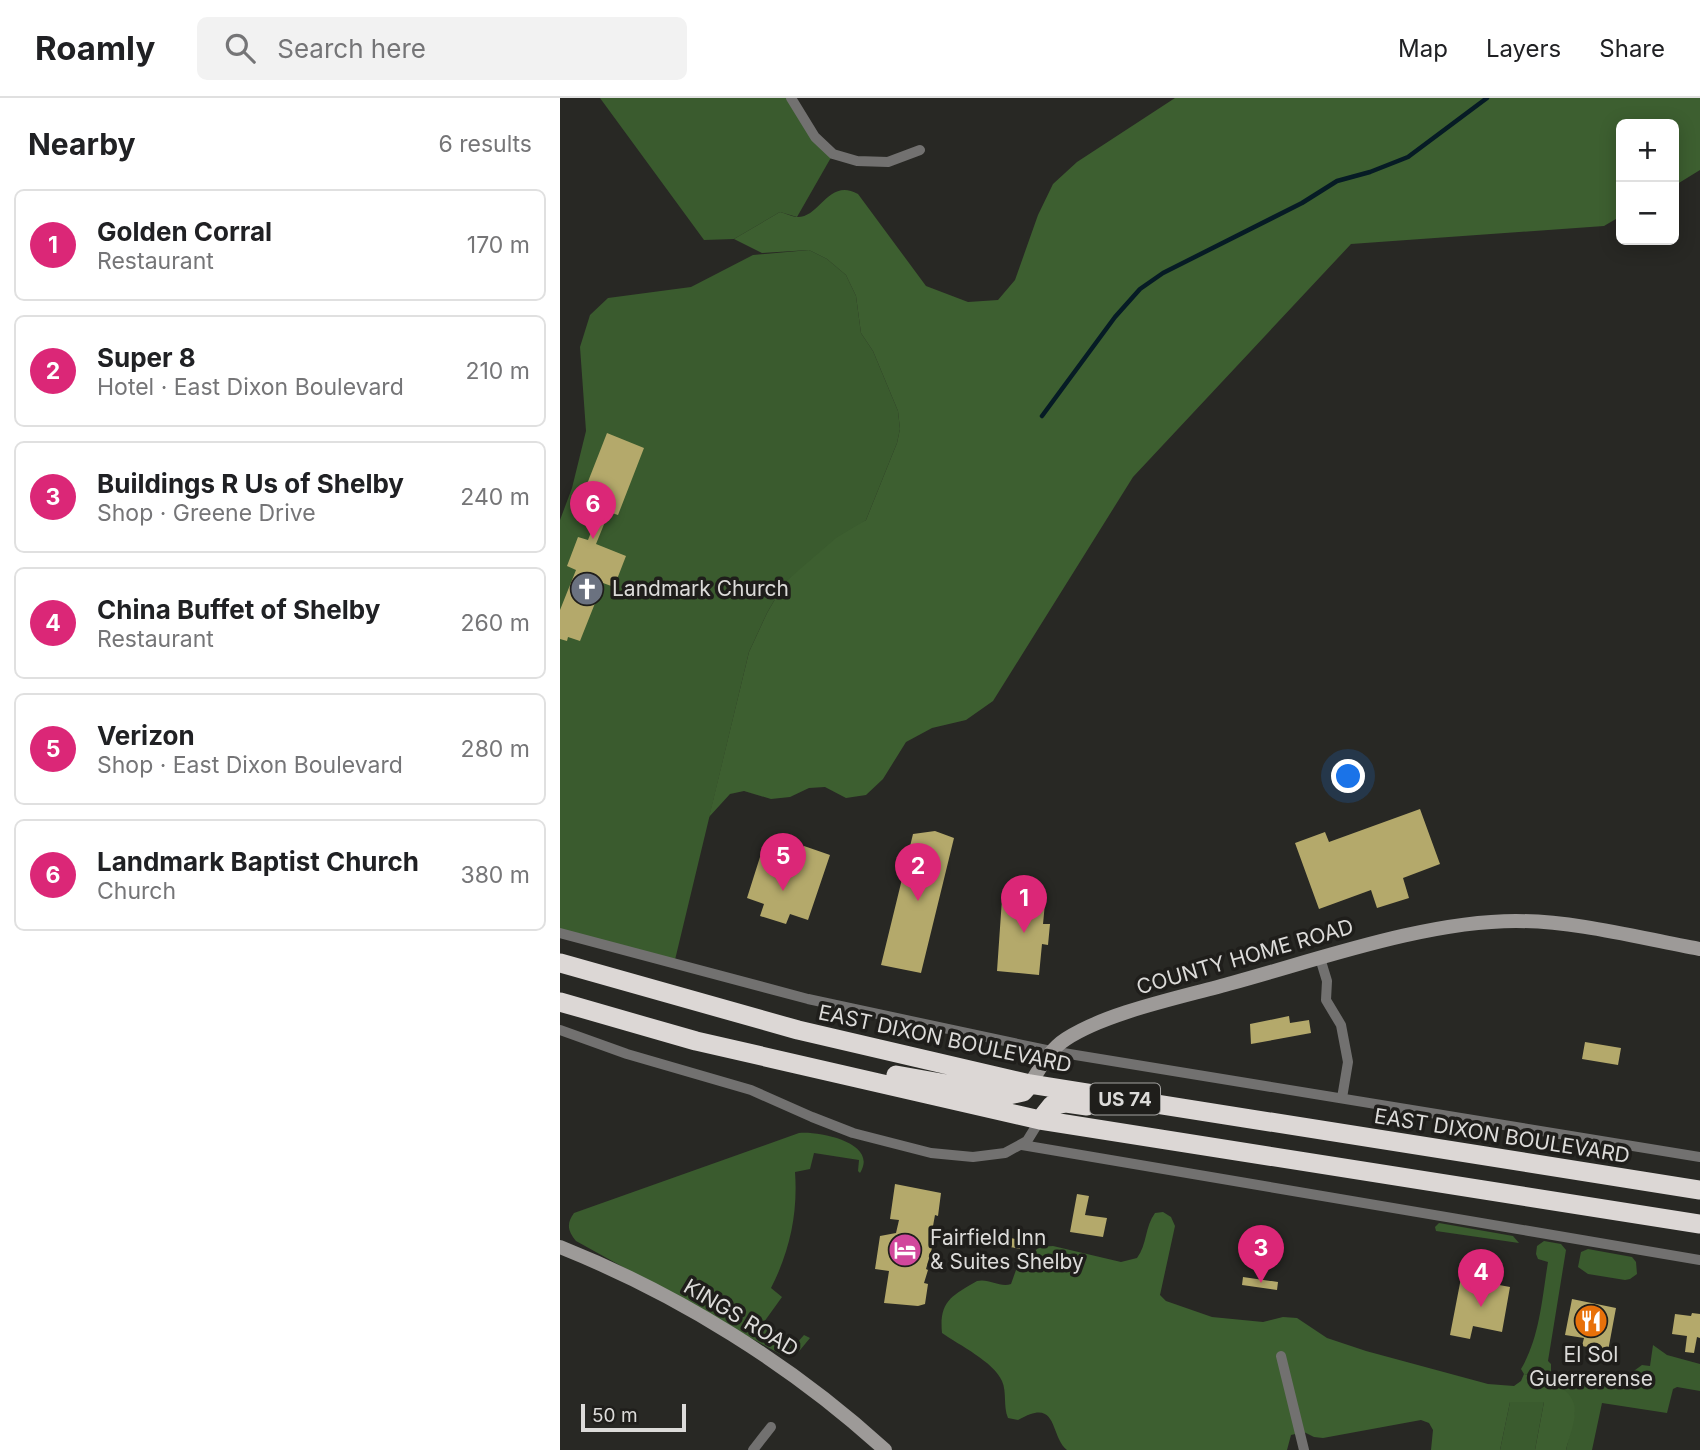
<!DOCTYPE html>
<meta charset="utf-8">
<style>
:root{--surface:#fff;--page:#f2f2f2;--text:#202124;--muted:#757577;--line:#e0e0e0;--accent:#db2777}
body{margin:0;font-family:Inter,sans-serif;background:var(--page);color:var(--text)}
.controls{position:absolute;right:21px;top:21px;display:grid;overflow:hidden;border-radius:10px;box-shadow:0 4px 18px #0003}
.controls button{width:63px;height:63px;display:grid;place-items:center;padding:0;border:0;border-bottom:2px solid var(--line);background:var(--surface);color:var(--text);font:35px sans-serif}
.scale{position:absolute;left:21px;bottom:18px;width:105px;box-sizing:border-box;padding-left:7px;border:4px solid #dcdbd9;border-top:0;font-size:19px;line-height:24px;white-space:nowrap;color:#dcdbd9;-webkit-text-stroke:5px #1f1e1b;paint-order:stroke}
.you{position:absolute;left:789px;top:679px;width:24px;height:24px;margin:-18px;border:5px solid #fff;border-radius:50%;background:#1a73e8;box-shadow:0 0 0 10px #1a73e833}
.badge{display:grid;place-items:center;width:46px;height:46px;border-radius:50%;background:var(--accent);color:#fff;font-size:23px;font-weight:700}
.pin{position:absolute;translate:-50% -58px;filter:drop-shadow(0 2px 4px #0008)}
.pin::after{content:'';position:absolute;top:37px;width:24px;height:21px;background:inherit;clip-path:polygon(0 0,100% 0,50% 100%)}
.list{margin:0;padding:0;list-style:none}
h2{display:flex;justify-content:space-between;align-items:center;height:91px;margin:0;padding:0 28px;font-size:30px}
h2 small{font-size:23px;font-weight:400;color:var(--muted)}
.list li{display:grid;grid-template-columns:46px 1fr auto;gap:21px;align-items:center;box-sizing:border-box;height:112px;margin:0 14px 14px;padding:0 14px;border:2px solid var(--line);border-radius:10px}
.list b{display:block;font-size:26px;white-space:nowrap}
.list p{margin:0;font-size:23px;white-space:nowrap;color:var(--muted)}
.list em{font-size:23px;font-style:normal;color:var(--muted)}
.icon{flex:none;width:38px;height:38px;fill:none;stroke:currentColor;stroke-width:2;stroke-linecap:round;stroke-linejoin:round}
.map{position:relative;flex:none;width:1140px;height:1352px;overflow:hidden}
header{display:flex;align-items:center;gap:42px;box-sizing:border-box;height:98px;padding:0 35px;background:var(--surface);border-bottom:2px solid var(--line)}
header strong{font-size:33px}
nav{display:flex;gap:38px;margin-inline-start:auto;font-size:24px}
.search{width:490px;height:63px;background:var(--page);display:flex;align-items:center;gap:18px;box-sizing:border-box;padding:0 24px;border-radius:10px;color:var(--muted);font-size:26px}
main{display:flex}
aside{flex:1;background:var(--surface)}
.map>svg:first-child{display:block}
</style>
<header>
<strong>Roamly</strong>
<div class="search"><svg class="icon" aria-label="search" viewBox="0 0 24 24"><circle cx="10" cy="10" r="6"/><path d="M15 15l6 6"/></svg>Search here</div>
<nav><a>Map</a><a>Layers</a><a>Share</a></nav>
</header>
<main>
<aside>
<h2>Nearby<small>6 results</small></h2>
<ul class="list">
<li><span class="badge">1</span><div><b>Golden Corral</b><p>Restaurant</p></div><em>170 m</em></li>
<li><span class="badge">2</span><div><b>Super 8</b><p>Hotel · East Dixon Boulevard</p></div><em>210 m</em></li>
<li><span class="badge">3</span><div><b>Buildings R Us of Shelby</b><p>Shop · Greene Drive</p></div><em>240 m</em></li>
<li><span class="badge">4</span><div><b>China Buffet of Shelby</b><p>Restaurant</p></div><em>260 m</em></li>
<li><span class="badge">5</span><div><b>Verizon</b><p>Shop · East Dixon Boulevard</p></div><em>280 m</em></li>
<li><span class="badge">6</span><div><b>Landmark Baptist Church</b><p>Church</p></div><em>380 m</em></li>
</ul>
</aside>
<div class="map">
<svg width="1140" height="1352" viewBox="0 0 1140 1352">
<rect width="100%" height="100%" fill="#282824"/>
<path fill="#3a5b2e" d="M40,0h191l42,56 -36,63 -17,-5 -46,27 -30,1z
M249,152l18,9 19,16 10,21 5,37 12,18 25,60 2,18 -3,14 -31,77 -81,62 -18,31 -18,39 -75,312 -114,-31v-413l12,-32 14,-57 -6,-84 10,-32 18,-17 83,-11 62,-32z
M239,1035c21,-2 80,10 61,40l-2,-2 1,-11 -45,-7 -4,16 -15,3c3,41 -5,79 -24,116l11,9 -18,25 32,22 8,-9 6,3 -14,17 -16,-1 -204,-113c-8,-10 -10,-17 -2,-28z
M879,1125l74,13 6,7 -83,-12 -1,-4z
M984,1143l17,3 5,6 -18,111 3,3v13l67,11 2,-7 22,-16 8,1 3,-21 14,10 33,9v27l-23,-4 -4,2 -6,24 -65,-10 -10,47h-26l9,-39 -27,-31 -24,-6 -3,-5c19,-32 21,-71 27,-107l-10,-3 -2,-5 1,-8z
M1028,1151l44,8 4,5 1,12 -7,5 -5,1 -37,-6 -10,-7 3,-15z
M950,1304h34l-9,48h-35z"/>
<path fill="#3d5f30" d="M615,0h525v72l-26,16v-62h-53v92l-17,10 -253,18 -218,233 -140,224 -27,19 -34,8 -26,14 -23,37 -17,16 -20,3 -21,-11 -16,1 -19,9 -19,2 -27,-8 -14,3 -21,23 40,-165 18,-39 18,-31 51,-44 30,-18 31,-77 3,-14 -2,-18 -25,-60 -12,-18 -5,-37 -10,-21 -19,-16 -18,-9 -47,3 -28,-14 46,-27c4,1 11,4 16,5 24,2 32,-40 62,-23l68,92 42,16 30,-2 17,-20 23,-65 15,-31 24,-22z
M603,1114l8,5 4,9 -15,69 6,6 46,16 51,5 20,-5 14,1 30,20 39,13 122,33 26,2 7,-5 3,-7c19,5 51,12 51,37 0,12 -6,27 -9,39h-31l9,-48h-34l-10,48h-69l2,-20 -4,-7 -8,-3 -98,18 -9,-1 -10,-5 -13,3 -4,15h-220c-18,-15 -8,-54 -49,-30l-10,-2c-5,-12 -1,-26 -6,-37 -8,-19 -43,-36 -60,-48 -3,-31 9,-37 35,-52 12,-3 23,7 34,3l5,-14 23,-23 14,-1 68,16 16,-4c10,-13 8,-32 18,-45z"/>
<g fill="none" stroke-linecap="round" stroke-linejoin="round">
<path stroke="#061b25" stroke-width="4.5" d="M482,318l73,-99 25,-28 23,-16 139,-70 35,-22 33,-9 38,-15 79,-59"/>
</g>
<path fill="#b4a96b" d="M47,335l37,15 -26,67 -9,-3 -13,32 30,12 -12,31 -11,-4 -23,58 -12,-4 -1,4 -7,-2v-29l16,-40 -9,-4 11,-29 10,3 12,-31 -20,-7z
M860,711l20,55 -37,14 6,20 -32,10 -6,-18 -52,19 -24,-66 30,-11 4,10z
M375,733l19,7 -33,135 -40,-8 32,-131z
M244,748l26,9 -22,65 -18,-6 -4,10 -26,-8 4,-12 -17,-6 13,-41 21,7 5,-14 15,5z
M442,801l43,4 -2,21h7l-2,21 -6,-1 -3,31 -42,-4z
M729,918l1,7 19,-3 2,13 -60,11 -1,-20z
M1025,944l36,6 -3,17 -36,-6z
M335,1086l46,9 -3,23 -3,-1 -4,22v3l3,1 -8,28 2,1 -4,13 4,1 -3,20 -7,2 -34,-3 5,-32 -14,-2 5,-33 16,-3 3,-13 -9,-1z
M517,1096l12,2 -4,19 22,3 -4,19 -33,-5z
M426,1135l35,7 -1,9 -36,-7z
M683,1179l35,5 -1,8 -35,-5z
M901,1180l49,9 -8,45 -29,-6 -3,13 -20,-4z
M1012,1201l44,9 -8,43 -26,-5 2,-8 -19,-3z
M1132,1215l8,1v24l-3,-1 -3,16 -9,-1 2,-16 -15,-2 3,-20 16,2z"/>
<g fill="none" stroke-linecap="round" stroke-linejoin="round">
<path stroke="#727170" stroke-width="10" d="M231,0l24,39 18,17 24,7 31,1 32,-12
M0,835l248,66 243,52 649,106
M760,860l7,23 -1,19 15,25 7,37 -6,36
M0,932l67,24 124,36 61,27 41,16 78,20 42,4 32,-4 22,-12 13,-21
M462,1047l678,115
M721,1258l23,94
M193,1352l18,-23"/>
<path stroke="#9d9a98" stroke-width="14" d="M470,986c11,-17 19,-34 36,-45 41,-27 117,-42 166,-56 88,-24 194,-62 284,-62 62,0 123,17 184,28
M0,1149c118,47 232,118 325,203"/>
<path stroke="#dcd7d5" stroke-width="19" d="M0,865l238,67 232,54 670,106
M0,904l136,39 344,79 660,104
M336,977l113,20 14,-3 7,-8
M480,1022l12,-15 14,-2 21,3"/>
</g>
<defs>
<symbol id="church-disc" viewBox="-11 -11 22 22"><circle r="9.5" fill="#6b7280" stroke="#1f1e1b"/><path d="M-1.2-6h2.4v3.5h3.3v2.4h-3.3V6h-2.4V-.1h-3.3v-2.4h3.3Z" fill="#fff"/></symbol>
<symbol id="hotel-disc" viewBox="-11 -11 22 22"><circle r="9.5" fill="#d1479c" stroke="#1f1e1b"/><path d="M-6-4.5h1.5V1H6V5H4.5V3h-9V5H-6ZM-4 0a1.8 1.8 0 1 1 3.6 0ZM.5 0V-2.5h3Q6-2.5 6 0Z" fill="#fff"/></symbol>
<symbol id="restaurant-disc" viewBox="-11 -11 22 22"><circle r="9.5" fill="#e8710a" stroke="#1f1e1b"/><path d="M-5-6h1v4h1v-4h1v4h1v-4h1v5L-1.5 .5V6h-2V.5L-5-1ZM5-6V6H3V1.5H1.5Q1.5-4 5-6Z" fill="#fff"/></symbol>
</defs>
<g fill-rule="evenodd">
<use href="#church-disc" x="8" y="472" width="38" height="38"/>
<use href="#hotel-disc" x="326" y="1133" width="38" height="38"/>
<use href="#restaurant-disc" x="1012" y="1204" width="38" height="38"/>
</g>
<g text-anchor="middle" stroke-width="7" stroke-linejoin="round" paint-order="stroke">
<rect fill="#1f1e1b" stroke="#a3a2a0" stroke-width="2" x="530" y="985.5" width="70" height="31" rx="5"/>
<g font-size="19" font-weight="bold" fill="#dcdbd9">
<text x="565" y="1008">US 74</text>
</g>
<g font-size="21" fill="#dcdbd9" stroke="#1f1e1b" text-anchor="start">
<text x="52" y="498">Landmark Church</text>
<text x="370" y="1147">Fairfield Inn<tspan x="370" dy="24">&amp; Suites Shelby</tspan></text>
<text x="1031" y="1264" text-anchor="middle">El Sol<tspan x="1031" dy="24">Guerrerense</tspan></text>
</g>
<g font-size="21" fill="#dcdbd9" stroke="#1f1e1b">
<text transform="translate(685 859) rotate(-16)" y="7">COUNTY HOME ROAD</text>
<text transform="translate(385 941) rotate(12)" y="7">EAST DIXON BOULEVARD</text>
<text transform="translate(942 1038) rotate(9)" y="7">EAST DIXON BOULEVARD</text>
<text transform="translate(181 1220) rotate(31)" y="7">KINGS ROAD</text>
</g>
</g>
</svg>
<div class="controls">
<button>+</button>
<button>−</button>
</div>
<div class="scale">50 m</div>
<div class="you"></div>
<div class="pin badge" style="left:464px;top:835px">1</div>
<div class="pin badge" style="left:358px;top:803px">2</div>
<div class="pin badge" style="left:701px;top:1185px">3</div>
<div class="pin badge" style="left:921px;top:1209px">4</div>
<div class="pin badge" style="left:223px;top:793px">5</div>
<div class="pin badge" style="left:33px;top:441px">6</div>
</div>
</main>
